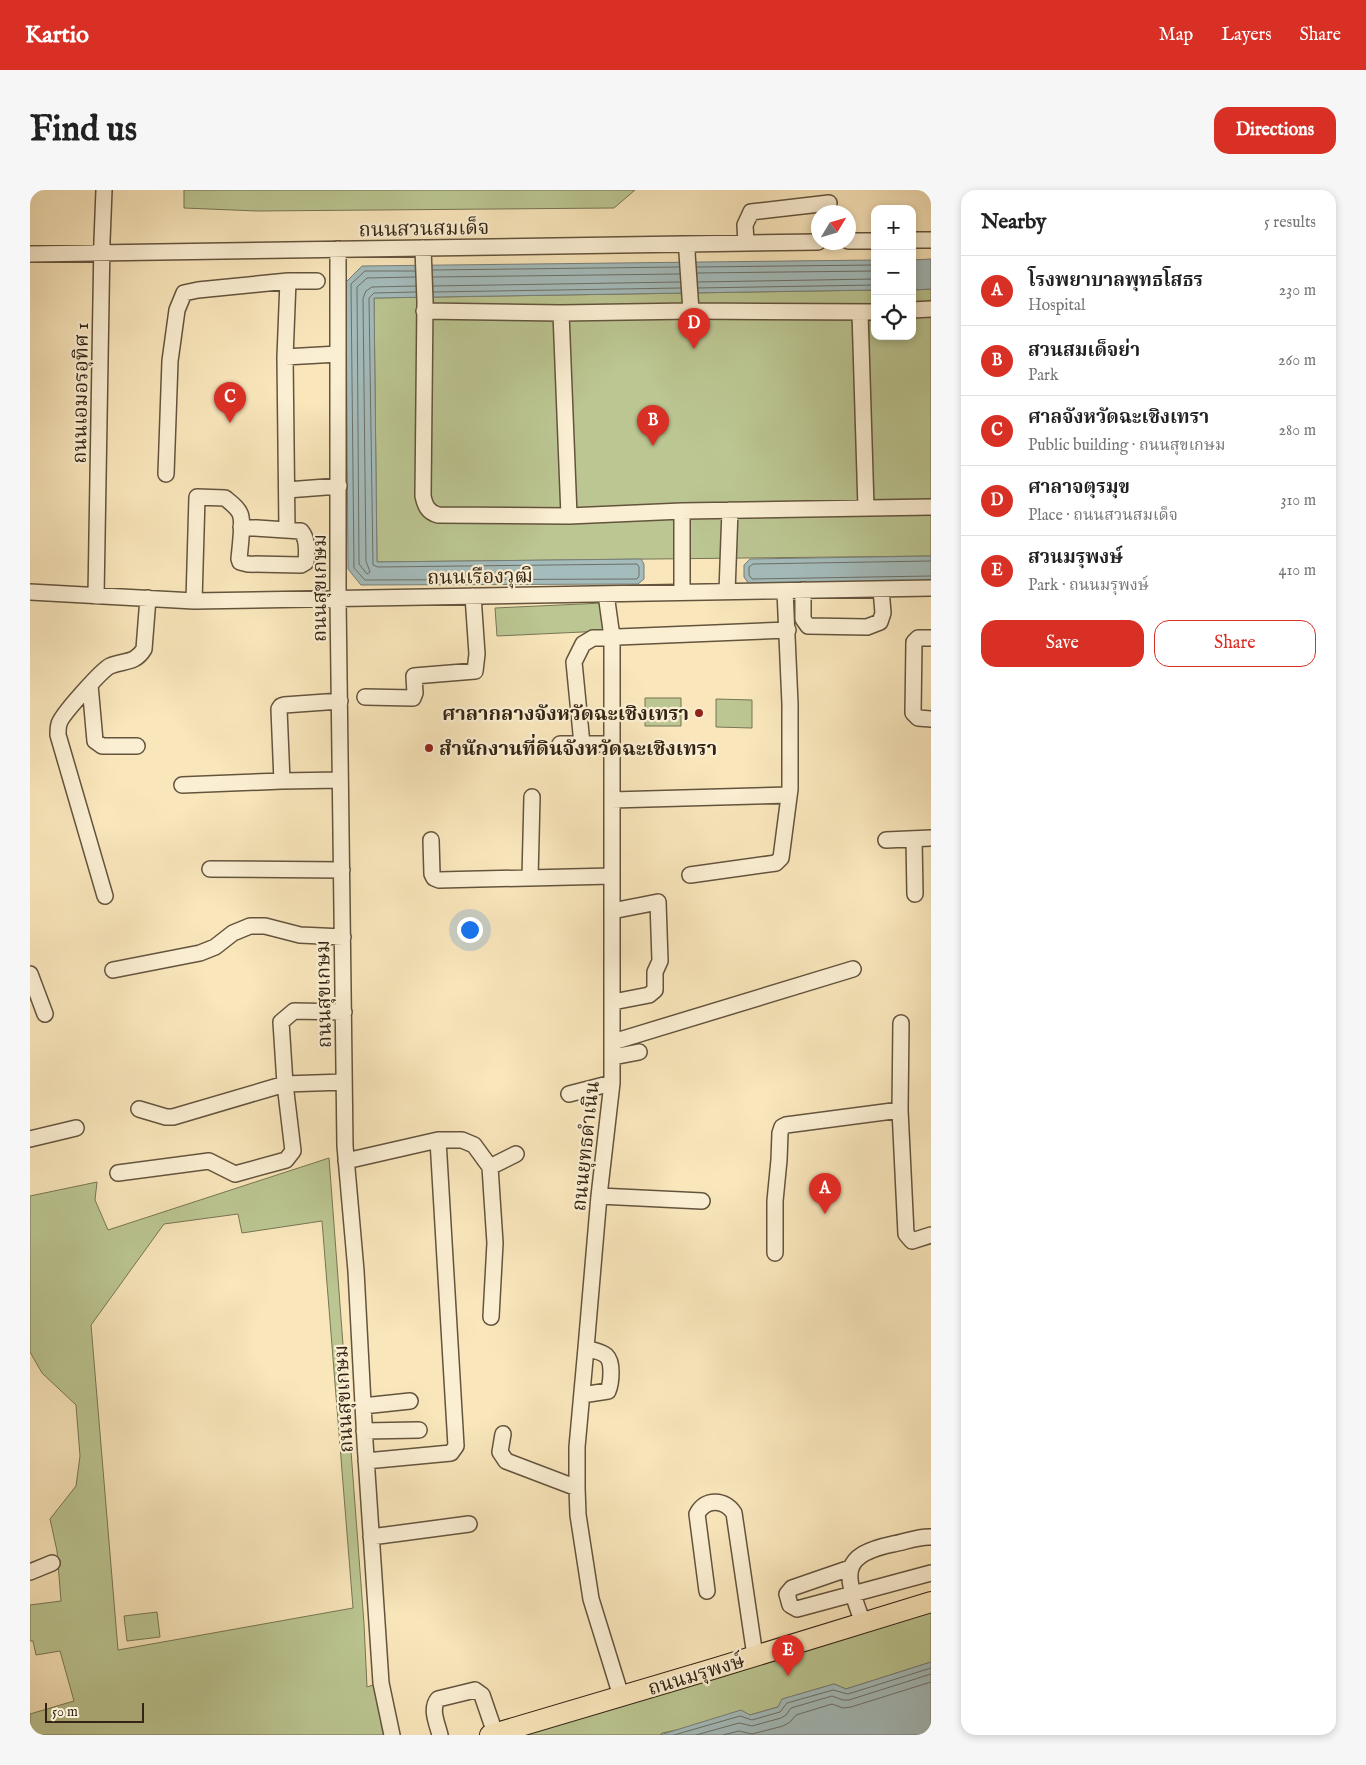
<!DOCTYPE html>
<meta charset="utf-8">
<style>
:root{--surface:#fff;--page:#f6f6f6;--text:#222;--muted:#767676;--line:#e0e0e0;--accent:#d93025}
body{margin:0;font-family:"IM FELL English","Noto Serif Thai",serif;background:var(--page);color:var(--text)}
.controls{position:absolute;right:15px;top:15px;display:grid;overflow:hidden;border-radius:10px;box-shadow:0 2px 8px #0003}
.controls button{width:45px;height:45px;display:grid;place-items:center;padding:0;border:0;border-bottom:1px solid var(--line);background:var(--surface);color:var(--text);font:25px sans-serif}
.compass{position:absolute;left:781px;top:15px;width:45px;height:45px;border-radius:50%;background:var(--surface);box-shadow:0 2px 8px #0003;rotate:52deg}
.scale{position:absolute;left:15px;bottom:12px;width:99px;box-sizing:border-box;padding-left:5px;border:2px solid #332415;border-top:0;font-size:14px;line-height:18px;white-space:nowrap;color:#332415;-webkit-text-stroke:4px #fbefd3;paint-order:stroke}
.you{position:absolute;left:439px;top:739px;width:18px;height:18px;margin:-12px;border:4px solid #fff;border-radius:50%;background:#1a73e8;box-shadow:0 0 0 8px #1a73e833}
.badge{display:grid;place-items:center;width:32px;height:32px;border-radius:50%;background:var(--accent);color:#fff;font-size:16px;font-weight:700}
.pin{position:absolute;translate:-50% -41px;filter:drop-shadow(0 1px 2px #0008)}
.pin::after{content:'';position:absolute;top:26px;width:18px;height:15px;background:inherit;clip-path:polygon(0 0,100% 0,50% 100%)}
.list{margin:0;padding:0;list-style:none}
h2{display:flex;justify-content:space-between;align-items:center;height:65px;margin:0;padding:0 20px;font-size:21px}
h2 small{font-size:16px;font-weight:400;color:var(--muted)}
.list li{display:grid;grid-template-columns:32px 1fr auto;gap:15px;align-items:center;box-sizing:border-box;height:70px;padding:0 20px;border-top:1px solid var(--line)}
.list b{display:block;font-size:19px;white-space:nowrap}
.list p{margin:0;font-size:16px;white-space:nowrap;color:var(--muted)}
.list em{font-size:16px;font-style:normal;color:var(--muted)}
.actions{display:flex;gap:10px;padding:15px 20px}
.actions a{flex:1;padding:11px 0;border:1px solid var(--accent);border-radius:15px;text-align:center;font-size:18px;color:var(--accent)}
.actions .main{background:var(--accent);color:#fff}
.icon{flex:none;width:28px;height:28px;fill:none;stroke:currentColor;stroke-width:2;stroke-linecap:round;stroke-linejoin:round}
.map{position:relative;flex:none;width:901px;height:1545px;overflow:hidden;border-radius:15px}
header{display:flex;align-items:center;gap:30px;box-sizing:border-box;height:70px;padding:0 25px;background:var(--accent);color:#fff}
header strong{font-size:24px}
nav{display:flex;gap:28px;margin-inline-start:auto;font-size:18px}
.intro{display:flex;align-items:center;justify-content:space-between;box-sizing:border-box;height:120px;padding:0 30px}
h1{margin:0;font-size:35px}
.button{padding:12px 22px;border-radius:15px;background:var(--accent);color:#fff;font-size:18px;font-weight:700}
main{display:flex;gap:30px;padding:0 30px}
aside{flex:1;background:var(--surface);border-radius:15px;box-shadow:0 2px 8px #0003}
.map>svg:first-child{display:block}
</style>
<header>
<strong>Kartio</strong>
<nav><a>Map</a><a>Layers</a><a>Share</a></nav>
</header>
<div class="intro"><h1>Find us</h1><a class="button">Directions</a></div>
<main>
<div class="map">
<svg width="901" height="1545" viewBox="0 0 901 1545">
<rect width="100%" height="100%" fill="#f9e6bb"/>
<filter id="stains"><feTurbulence type="fractalNoise" baseFrequency=".004" numOctaves="4"/><feColorMatrix values="0 0 0 0 .2 0 0 0 0 .09 0 0 0 0 .02 0 0 0 .5 -.17"/></filter>
<radialGradient id="worn" r=".72"><stop offset=".6" stop-color="#630" stop-opacity="0"/><stop offset="1" stop-color="#630" stop-opacity=".3"/></radialGradient>
<path fill="#bbc692" stroke="#777554" fill-rule="evenodd" d="M154,0h451l-21,18 -357,3 -73,-3z
M901,99v267l-554,6 -3,-264 501,-8v46h37v-46z
M573,413l1,28 -107,5 -2,-28z
M615,508h36v28h-36z
M686,509l36,1v28l-36,-1z
M299,968l35,466 3,63 12,-4 12,52h-361v-21l44,-13 -14,-50 -24,4 -3,-14h-3v-36l31,-4 -4,-50 -7,-32 26,-33 4,-30 -4,-51 -34,-32 -12,-21v-156l67,-14 -2,18 13,30zM208,1024l4,19 80,-12 31,387 -235,42 -27,-325 73,-101z
M901,1416v56l-85,27 -12,-5 -51,15 -5,8 -28,8 -88,18 -2,2h-172z
M127,1422l3,25 -33,4 -3,-25z"/>
<path fill="#a4bcbc" stroke="#777f79" d="M901,69v30l-19,1v-30z
M845,70v30l-501,8 3,264 264,-3 3,5v15l-6,5 -277,1 -13,-16 -2,-287 16,-16z
M901,366v25l-182,3 -5,-7v-12l6,-6z
M901,1472v73h-271l81,-25 9,5 28,-8 4,-8 52,-15 12,5z"/>
<g fill="none" stroke-linecap="round" stroke-linejoin="round">
<path stroke="#6c7068" stroke-width="1" d="M667,77l178,-2
M403,80l246,-3
M385,81h-50l-14,13 3,284 11,12 272,-1 2,-3v-9l-2,-3 -259,3 -5,-2 -4,-267 5,-5 42,-1
M667,83l178,-2
M385,87l-48,1 -10,9 2,277 8,10 3,-2 -4,-11 -3,-263 3,-7 6,-4 44,-1
M403,87l247,-3
M668,92l177,-3
M403,96l247,-4
M668,98l177,-3
M403,102l248,-4
M901,371l-178,3 -4,3v8l3,4 179,-3
M644,1545l66,-19 12,4 28,-8 7,-9 46,-13 15,4 83,-26
M666,1545l43,-12 13,3 29,-8 5,-3 5,-7 41,-12 11,4h6l82,-26
M693,1545l16,-4 13,3 31,-8 7,-4 6,-7 36,-11 11,4 8,-1 80,-25"/>
<defs>
<path id="minor" d="M882,50h19
M818,51h27
M716,53l-1,-18 6,-13 78,-9
M659,54l-2,9 4,58
M393,58l2,53 -2,195c2,10 5,16 15,19l131,1 113,-5 249,-4
M308,59v349l7,548 11,125 9,171 16,241 11,52
M0,64l788,-12
M882,120l19,-1
M394,121l137,2 130,-2 184,1
M830,122l6,196
M531,123l8,203
M255,167l53,-3
M136,284l4,-113 7,-51 7,-17 14,-3 90,-9h29
M257,300l52,-4
M652,321v81
M257,340l-2,-173 3,-76
M773,400v29l5,7 59,1 13,-5 3,-9 -2,-24
M0,402l164,9 737,-13
M697,402l3,-82
M576,404l6,43v446l-13,113 -13,152 -9,99v41l1,27 13,84 30,97
M66,406l6,-355 2,-51
M164,411l3,-104 28,1c6,5 15,11 16,19 2,9 -1,31 -2,42l1,3 8,2 53,1 5,-3c1,-10 2,-23 -5,-31l-60,-4
M901,448h-13l-4,4 -1,71 5,5 13,1
M60,495l5,56 7,5h35
M335,507l48,1 2,-5 -1,-17 61,-5 2,-17 -4,-58
M530,554h52
M552,554l-8,-82 9,-18 10,-6 195,-8
M310,590l-58,1 -3,-72 2,-3 3,-1 56,-4
M152,595l100,-4
M582,610l177,-5
M884,649l1,55
M401,650l1,34 2,4 5,2 173,-4
M856,650l45,-2
M180,679l132,1
M660,685l86,-12 5,-5 9,-69v-85l-5,-113
M500,688l2,-81
M75,706l-47,-161c0,-3 0,-8 1,-11 2,-9 44,-55 51,-58 14,-6 25,-2 34,-17l4,-51
M582,721l46,-9 2,59 -5,11v18l-6,5 -36,7
M83,780l87,-17 15,-6 18,-14 17,-7h15l35,9 43,2
M0,784l15,40
M583,852l240,-73
M583,867l26,-5
M539,904l43,-11
M109,919l27,8h7l112,-33 59,-2
M870,920l1,-87
M0,949l46,-11
M316,971l92,-21
M460,977l26,-13
M88,983l91,-12 26,13 51,-14 7,-9 -8,-67 -4,-62 13,-11 50,1
M569,1006l103,5
M745,1063v-52l4,-41 1,-27 2,-6 4,-2 114,-15 6,124 6,7 19,-6
M552,1205l26,-4c3,-7 3,-12 3,-19 0,-20 -9,-19 -25,-24
M333,1216l47,-5
M334,1241l55,-1
M473,1244l-3,18 6,9 71,27
M336,1271l85,-8 5,-7 -18,-306h24l12,5 16,22 5,76 -4,74
M341,1347l98,-13
M820,1378l-58,20 -5,6 3,11 7,4 134,-36
M0,1382l22,-9
M677,1401l-10,-77c9,-17 28,-14 37,-1l21,143
M833,1433c-16,-45 -28,-67 30,-79 12,-2 26,-8 38,-7
M410,1545c-3,-12 -10,-26 -2,-36l37,-9 7,5 13,38"/>
<path id="major" d="M460,1545l226,-67 215,-66"/>
</defs>
<use href="#minor" stroke="#64543e" stroke-width="18"/>
<use href="#major" stroke="#332415" stroke-width="22"/>
<use href="#minor" stroke="#fbefd3" stroke-width="15"/>
<use href="#major" stroke="#f9e6bb" stroke-width="20"/>
</g>
<g fill="#8f2418" stroke="#fbefd3" stroke-width="2">
<circle cx="669" cy="523" r="5"/>
<circle cx="399" cy="558" r="5"/>
</g>
<g text-anchor="middle" stroke-width="4.5" stroke-linejoin="round" paint-order="stroke">
<g font-size="20" fill="#332415" stroke="#fbefd3">
<text transform="translate(394 38) rotate(-1)" y="7">ถนนสวนสมเด็จ</text>
<text transform="translate(50 203) rotate(-89)" y="7">ถนนเอมอรอุทิศ 1</text>
<text transform="translate(450 386) rotate(-1)" y="7">ถนนเรืองวุฒิ</text>
<text transform="translate(289 398) rotate(-90)" y="7">ถนนสุขเกษม</text>
<text transform="translate(293 804) rotate(-91)" y="7">ถนนสุขเกษม</text>
<text transform="translate(555 956) rotate(-84)" y="7">ถนนยุทธดำเนิน</text>
<text transform="translate(313 1209) rotate(-93)" y="7">ถนนสุขเกษม</text>
<text transform="translate(666 1484) rotate(-17)" y="7">ถนนมรุพงษ์</text>
</g>
<g font-size="20" font-weight="bold" fill="#332415" stroke="#fbefd3" text-anchor="end">
<text x="659" y="530">ศาลากลางจังหวัดฉะเชิงเทรา</text>
<text x="409" y="565" text-anchor="start">สำนักงานที่ดินจังหวัดฉะเชิงเทรา</text>
</g>
</g>
<rect width="100%" height="100%" filter="url(#stains)"/>
<rect width="100%" height="100%" fill="url(#worn)"/>
</svg>
<div class="controls">
<button>+</button>
<button>−</button>
<button><svg class="icon" aria-label="locate" viewBox="0 0 24 24"><circle cx="12" cy="12" r="6"/><path d="M12 2v4M12 18v4M2 12h4M18 12h4"/></svg></button>
</div>
<svg class="compass" viewBox="-18 -18 36 36"><path d="M0-13l5 13h-10z" fill="#e53935"/><path d="M0 13l5-13h-10z" fill="#767676"/></svg>
<div class="scale">50 m</div>
<div class="you"></div>
<div class="pin badge" style="left:795px;top:1024px">A</div>
<div class="pin badge" style="left:623px;top:256px">B</div>
<div class="pin badge" style="left:200px;top:233px">C</div>
<div class="pin badge" style="left:664px;top:159px">D</div>
<div class="pin badge" style="left:758px;top:1486px">E</div>
</div>
<aside>
<h2>Nearby<small>5 results</small></h2>
<ul class="list">
<li><span class="badge">A</span><div><b>โรงพยาบาลพุทธโสธร</b><p>Hospital</p></div><em>230 m</em></li>
<li><span class="badge">B</span><div><b>สวนสมเด็จย่า</b><p>Park</p></div><em>260 m</em></li>
<li><span class="badge">C</span><div><b>ศาลจังหวัดฉะเชิงเทรา</b><p>Public building · ถนนสุขเกษม</p></div><em>280 m</em></li>
<li><span class="badge">D</span><div><b>ศาลาจตุรมุข</b><p>Place · ถนนสวนสมเด็จ</p></div><em>310 m</em></li>
<li><span class="badge">E</span><div><b>สวนมรุพงษ์</b><p>Park · ถนนมรุพงษ์</p></div><em>410 m</em></li>
</ul>
<div class="actions"><a class="main">Save</a><a>Share</a></div>
</aside>
</main>
